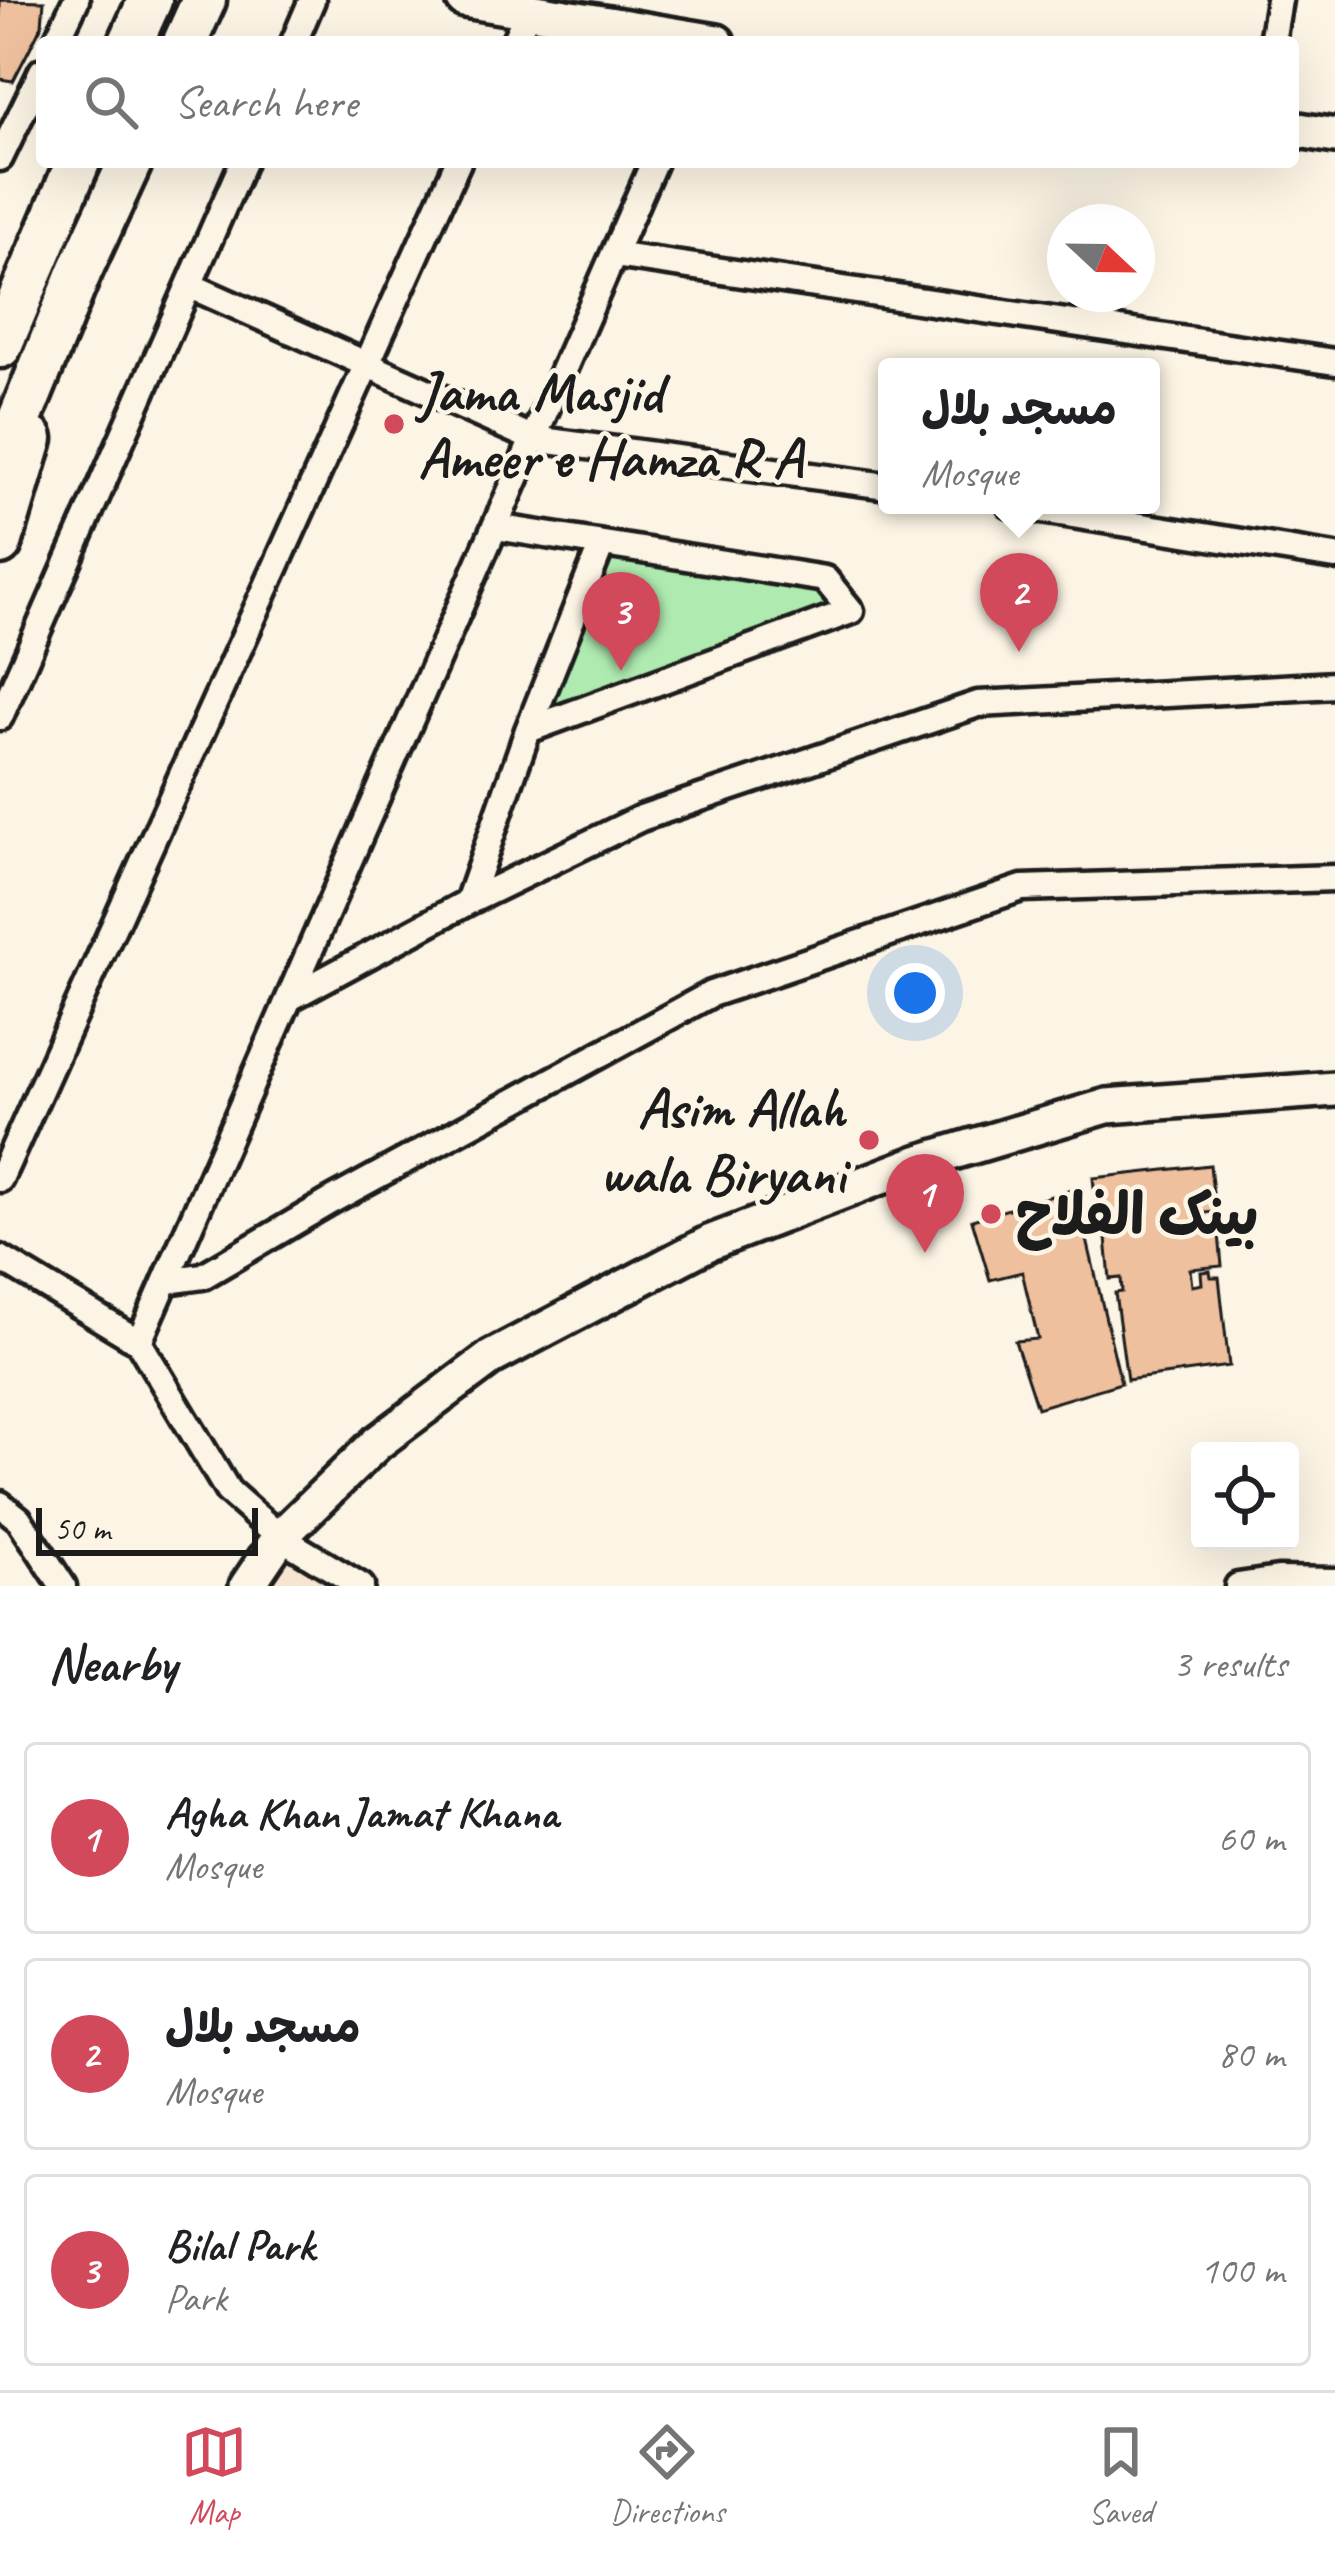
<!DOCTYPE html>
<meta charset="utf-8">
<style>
:root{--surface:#fff;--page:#f2f2f2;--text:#202124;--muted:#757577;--line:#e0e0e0;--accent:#d1495b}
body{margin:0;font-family:Caveat,"Playpen Sans Arabic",sans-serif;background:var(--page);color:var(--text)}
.controls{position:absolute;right:36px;bottom:36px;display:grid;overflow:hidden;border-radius:12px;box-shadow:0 12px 48px #0002}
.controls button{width:108px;height:108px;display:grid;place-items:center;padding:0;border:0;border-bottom:3px solid var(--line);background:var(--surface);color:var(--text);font:60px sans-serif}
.compass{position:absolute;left:1047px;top:204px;width:108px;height:108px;border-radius:50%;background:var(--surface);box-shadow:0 12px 48px #0002;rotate:112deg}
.scale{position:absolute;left:36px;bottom:30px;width:222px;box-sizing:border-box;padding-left:12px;border:6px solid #1c1c1c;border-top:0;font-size:33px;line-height:42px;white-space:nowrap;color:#1c1c1c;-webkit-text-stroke:9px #fcf5e5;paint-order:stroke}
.you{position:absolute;left:915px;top:993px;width:42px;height:42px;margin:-30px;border:9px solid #fff;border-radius:50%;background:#1a73e8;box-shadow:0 0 0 18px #1a73e833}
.badge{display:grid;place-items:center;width:78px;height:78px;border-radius:50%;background:var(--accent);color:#fff;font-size:39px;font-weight:700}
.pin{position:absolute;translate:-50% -99px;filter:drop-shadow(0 3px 6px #0008)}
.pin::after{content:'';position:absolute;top:63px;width:42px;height:36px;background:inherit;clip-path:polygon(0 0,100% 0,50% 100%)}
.popup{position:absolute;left:878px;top:358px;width:282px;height:156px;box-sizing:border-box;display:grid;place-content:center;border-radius:12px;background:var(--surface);filter:drop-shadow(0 3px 9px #0005);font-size:39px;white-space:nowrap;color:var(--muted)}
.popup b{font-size:45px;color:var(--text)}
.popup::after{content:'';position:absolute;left:50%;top:100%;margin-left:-24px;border:24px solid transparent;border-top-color:var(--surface)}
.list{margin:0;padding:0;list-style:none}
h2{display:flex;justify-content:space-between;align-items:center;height:156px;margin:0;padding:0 48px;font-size:51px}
h2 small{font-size:39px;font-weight:400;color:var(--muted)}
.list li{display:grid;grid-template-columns:78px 1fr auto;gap:36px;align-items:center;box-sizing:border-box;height:192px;margin:0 24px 24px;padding:0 24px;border:3px solid var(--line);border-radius:12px}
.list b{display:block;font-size:45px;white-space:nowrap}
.list p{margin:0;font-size:39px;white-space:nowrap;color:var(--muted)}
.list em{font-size:39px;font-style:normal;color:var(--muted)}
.icon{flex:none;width:66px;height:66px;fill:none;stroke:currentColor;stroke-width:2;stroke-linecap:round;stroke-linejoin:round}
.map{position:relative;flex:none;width:1335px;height:1586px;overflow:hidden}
.search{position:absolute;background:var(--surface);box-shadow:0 12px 48px #0002;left:36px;right:36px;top:36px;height:132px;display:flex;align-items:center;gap:30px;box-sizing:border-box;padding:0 42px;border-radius:12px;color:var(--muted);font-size:45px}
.sheet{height:804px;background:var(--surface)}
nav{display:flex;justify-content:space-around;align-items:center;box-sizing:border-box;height:168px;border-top:3px solid var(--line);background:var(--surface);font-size:33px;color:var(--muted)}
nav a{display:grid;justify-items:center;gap:6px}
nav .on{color:var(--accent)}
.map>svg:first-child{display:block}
</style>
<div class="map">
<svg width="1335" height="1586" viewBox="0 0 1335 1586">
<rect width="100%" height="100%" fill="#fcf5e5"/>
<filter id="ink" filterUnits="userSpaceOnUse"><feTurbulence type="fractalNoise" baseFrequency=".00833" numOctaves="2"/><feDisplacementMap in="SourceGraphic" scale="24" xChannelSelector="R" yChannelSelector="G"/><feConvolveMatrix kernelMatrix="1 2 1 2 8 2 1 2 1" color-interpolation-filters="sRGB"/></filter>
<g filter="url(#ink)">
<path fill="#f8e5d0" d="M280,1537l81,49h-114z"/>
<path fill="#afebb0" stroke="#668466" stroke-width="3" d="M602,544l223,35 26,32 -323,119z"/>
<path fill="#eec09e" stroke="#1c1c1c" stroke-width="3" d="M0,0l44,1 -2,24 -29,56 -13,-2z
M1210,1165l5,47 -10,1 2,12 11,-2 4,43 -32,3 2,17 10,-2 -1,-12 9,-1 1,6h8l10,89 -102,14 -12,-87 7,-1 -1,-14 -11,1 -4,-41 8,-1 -2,-13 -14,2 -5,-48z
M1075,1189l46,194 -84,25 -22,-67 23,-2 -16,-67 -32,8 -18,-60z"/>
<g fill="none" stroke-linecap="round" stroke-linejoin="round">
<defs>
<path id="minor" d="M56,42l20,-42
M294,42l18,-42
M514,42l15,-32
M1272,42l7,-42
M0,158l42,-87
M614,255l721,107
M191,286l343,153 353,47
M1010,505l325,52
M496,527l329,52 26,32 -323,119
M0,717l243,-555
M468,902l60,-172 74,-186
M290,998l178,-96 173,-84 337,-114 357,-19
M0,1179l458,-1017
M0,1258l139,84 89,149 52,46 81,49
M167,1281l36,-5 126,-74 382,-208 311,-106 313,-10
M139,1342l515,-1180
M0,1504l19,15 44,67
M1238,1586l40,-6 57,1"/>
<path id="tertiary" d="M464,0l253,42
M1293,129l42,7
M247,1586l33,-49 97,-94 115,-86 217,-114 211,-81 187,-56 228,-17"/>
<path id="trunk" d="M131,42l19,-42
M185,42l19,-42
M0,346l78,-184
M0,468l80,-197 50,-109
M0,543l31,-104"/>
</defs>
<use href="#minor" stroke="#1c1c1c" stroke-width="33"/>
<use href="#tertiary" stroke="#1c1c1c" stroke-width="42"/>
<use href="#trunk" stroke="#1c1c1c" stroke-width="51"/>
<use href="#minor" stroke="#fcf5e5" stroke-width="24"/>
<use href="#tertiary" stroke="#fcf5e5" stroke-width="33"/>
<use href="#trunk" stroke="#fcf5e5" stroke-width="42"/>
</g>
</g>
<g fill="#d1495b" stroke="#fcf5e5" stroke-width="4.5">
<circle cx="394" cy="424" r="12"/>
<circle cx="869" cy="1140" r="12"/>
<circle cx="991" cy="1214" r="12"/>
</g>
<g text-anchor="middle" stroke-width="9" stroke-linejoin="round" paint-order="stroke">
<g font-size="57" font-weight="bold" fill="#1c1c1c" stroke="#fcf5e5" text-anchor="start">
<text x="418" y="411">Jama Masjid<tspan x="418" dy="66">Ameer e Hamza R A</tspan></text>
<text x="845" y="1127" text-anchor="end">Asim Allah<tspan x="845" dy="66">wala Biryani</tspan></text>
<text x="1015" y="1234">بینک الفلاح</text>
</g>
</g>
</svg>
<div class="controls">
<button><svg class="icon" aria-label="locate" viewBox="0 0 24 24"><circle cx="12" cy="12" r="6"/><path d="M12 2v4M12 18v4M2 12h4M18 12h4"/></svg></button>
</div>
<svg class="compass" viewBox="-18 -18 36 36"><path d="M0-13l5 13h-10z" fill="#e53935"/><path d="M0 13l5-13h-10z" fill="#757577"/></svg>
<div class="scale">50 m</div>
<div class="you"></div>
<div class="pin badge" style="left:925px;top:1253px">1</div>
<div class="pin badge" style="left:1019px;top:652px">2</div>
<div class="popup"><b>مسجد بلال</b>Mosque</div>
<div class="pin badge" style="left:621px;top:671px">3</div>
<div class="search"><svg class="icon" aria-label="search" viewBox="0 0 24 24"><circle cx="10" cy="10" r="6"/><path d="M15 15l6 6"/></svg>Search here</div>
</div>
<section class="sheet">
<h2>Nearby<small>3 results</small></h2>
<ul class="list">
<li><span class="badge">1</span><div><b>Agha Khan Jamat Khana</b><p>Mosque</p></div><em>60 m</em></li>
<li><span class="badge">2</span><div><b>مسجد بلال</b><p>Mosque</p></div><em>80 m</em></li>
<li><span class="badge">3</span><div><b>Bilal Park</b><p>Park</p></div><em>100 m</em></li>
</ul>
</section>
<nav>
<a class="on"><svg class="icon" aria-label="map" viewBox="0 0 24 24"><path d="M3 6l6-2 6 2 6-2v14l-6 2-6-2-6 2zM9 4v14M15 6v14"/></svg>Map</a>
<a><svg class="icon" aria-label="directions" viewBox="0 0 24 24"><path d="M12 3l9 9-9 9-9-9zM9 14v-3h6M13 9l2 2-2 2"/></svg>Directions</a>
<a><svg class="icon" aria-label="saved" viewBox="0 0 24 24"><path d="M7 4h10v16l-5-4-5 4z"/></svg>Saved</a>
</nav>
